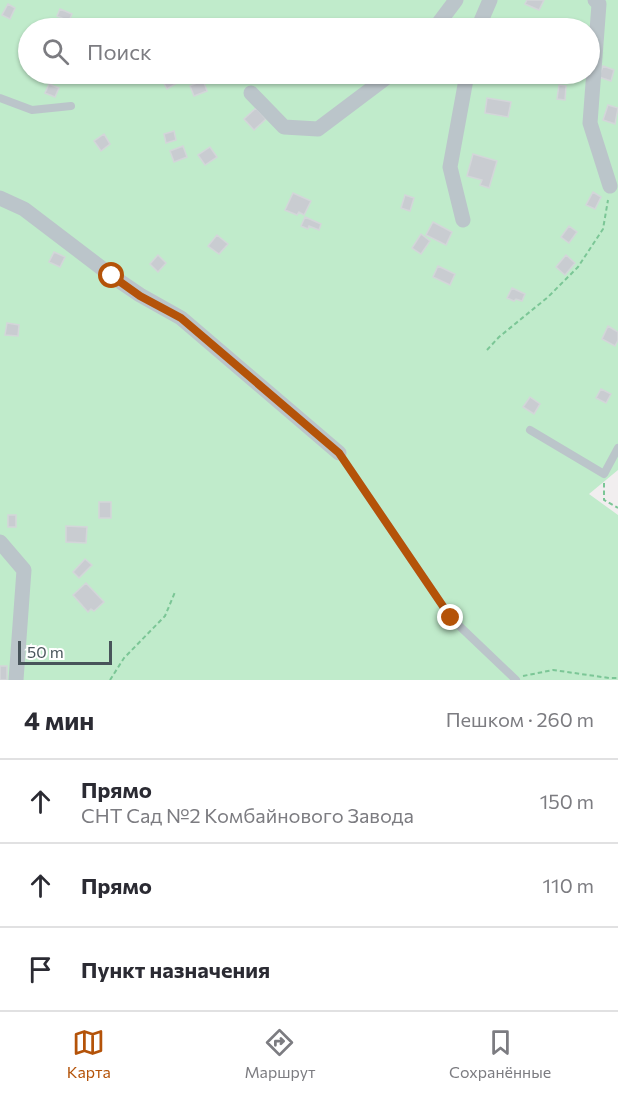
<!DOCTYPE html>
<html lang="ru">
<meta charset="utf-8">
<style>
:root{--surface:#fff;--page:#f7f7f7;--text:#2b2b33;--muted:#7c7c81;--line:#e1e1e2;--accent:#b45309}
body{margin:0;font-family:Commissioner,sans-serif;background:var(--page);color:var(--text)}
.scale{position:absolute;left:18px;bottom:15px;width:94px;box-sizing:border-box;padding-left:6px;border:3px solid #48545a;border-top:0;font-size:16px;line-height:21px;white-space:nowrap;color:#48545a;-webkit-text-stroke:4px #fff;paint-order:stroke}
.stop{position:absolute;width:18px;height:18px;margin:-14px;border:4px solid #b45309;border-radius:50%;background:#fff}
.stop.end{background:#b45309;border-color:#fff;box-shadow:0 2px 6px #0008}
.list{margin:0;padding:0;list-style:none}
h2{display:flex;justify-content:space-between;align-items:center;height:78px;margin:0;padding:0 24px;font-size:26px}
h2 small{font-size:20px;font-weight:400;color:var(--muted)}
.list li{display:grid;grid-template-columns:39px 1fr auto;gap:18px;align-items:center;box-sizing:border-box;height:84px;padding:0 24px;border-top:2px solid var(--line)}
.list b{display:block;font-size:22px;white-space:nowrap}
.list p{margin:0;font-size:20px;white-space:nowrap;color:var(--muted)}
.list em{font-size:20px;font-style:normal;color:var(--muted)}
.icon{flex:none;width:33px;height:33px;fill:none;stroke:currentColor;stroke-width:2;stroke-linecap:round;stroke-linejoin:round}
.map{position:relative;flex:none;width:618px;height:680px;overflow:hidden}
.search{position:absolute;background:var(--surface);box-shadow:0 2px 4px #0004;left:18px;right:18px;top:18px;height:66px;display:flex;align-items:center;gap:15px;box-sizing:border-box;padding:0 21px;border-radius:33px;color:var(--muted);font-size:22px}
.sheet{height:330px;background:var(--surface)}
nav{display:flex;justify-content:space-around;align-items:center;box-sizing:border-box;height:84px;border-top:2px solid var(--line);background:var(--surface);font-size:16px;color:var(--muted)}
nav a{display:grid;justify-items:center;gap:3px}
nav .on{color:var(--accent)}
.map>svg:first-child{display:block}
</style>
<div class="map">
<svg width="618" height="680" viewBox="0 0 618 680">
<rect width="100%" height="100%" fill="#f1eeef"/>
<path fill="#c0ebcb" fill-rule="evenodd" d="M0,0h618v470l-29,24 29,21v165h-618zM28,28h562v46h-562z"/>
<path fill="#c9ccd1" stroke="#d3d6d9" stroke-width="1.5" d="M527,0h17l-5,10 -14,-6z
M8,4l7,4 -5,11 -8,-4z
M60,9l12,5 -3,7 -12,-5z
M603,66l11,4 -3,11 -12,-4z
M163,74h22l2,3 -20,12 -7,-13z
M203,80l4,11 -13,5 -4,-10z
M49,84l10,4 -4,9 -10,-4z
M559,85l7,1 -1,14 -8,-1z
M487,98l24,4 -3,15 -23,-4z
M608,105l10,3 -3,16 -12,-4z
M256,108l10,11 -12,11 -10,-11z
M174,131l2,9 -10,3 -2,-9z
M104,134l6,10 -9,7 -7,-10z
M183,146l4,11 -13,5 -4,-11z
M210,147l7,10 -12,8 -7,-10z
M473,154l24,7 -8,27 -9,-3 2,-5 -15,-4z
M593,192l8,5 -6,12 -9,-4z
M293,193l18,8 -7,14 -5,-3 -2,3 -12,-5z
M405,195l9,3 -4,13 -9,-3z
M305,217l16,7 -2,6 -10,-4 -1,3 -7,-3z
M433,222l19,10 -6,13 -20,-10z
M569,226l8,6 -8,11 -8,-6z
M421,234l9,7 -9,13 -9,-6z
M217,235l11,9 -9,10 -11,-8z
M54,252l11,5 -5,10 -11,-5z
M158,255l8,8 -8,9 -8,-8z
M566,255l9,8 -10,12 -9,-8z
M438,266l17,8 -5,11 -17,-8z
M512,288l13,6 -3,7 -6,-2 -2,2 -7,-3z
M7,323l12,2 -1,11 -13,-1z
M608,326l10,6v8l-3,6 -13,-7z
M601,389l10,5 -5,9 -10,-5z
M530,397l10,7 -6,10 -11,-7z
M99,502h12v16h-12z
M8,515h8v12h-8z
M66,526l21,1 -1,16 -20,-1z
M85,559l7,6 -13,13 -6,-6z
M86,583l18,19 -10,9 -3,-2 -3,3 -15,-17z
M0,666h7v14h-7z"/>
<g fill="none" stroke-linecap="round" stroke-linejoin="round">
<path stroke="#7bc696" stroke-width="2" stroke-dasharray="4.5 3" stroke-linecap="butt" d="M487,350l12,-13 49,-40 30,-30 25,-38 5,-29
M604,483v17l14,8
M523,676l30,-6 56,8h9
M110,680l14,-22 41,-42 10,-24"/>
<path stroke="#bbc5ca" stroke-width="8" d="M0,98l32,12 39,-4
M530,430l74,44 14,-26
M339,453l112,165 65,62"/>
<path stroke="#bbc5ca" stroke-width="15" d="M595,0l4,4 -9,119 20,63
M435,28l21,-28
M478,28l12,-28
M251,93l33,34 34,2 73,-55
M0,198l24,11 88,67 28,19 41,23 158,135
M463,220l-13,-53 17,-93
M0,542l24,28 -8,110"/>
</g>
<g fill="none" stroke-linecap="round" stroke-linejoin="round">
<path stroke="#b45309" stroke-width="8" d="M112,276l28,20 41,22 158,135 112,165"/>
</g>
</svg>
<div class="scale">50 m</div>
<div class="stop" style="left:112px;top:276px"></div>
<div class="stop end" style="left:451px;top:618px"></div>
<div class="search"><svg class="icon" aria-label="search" viewBox="0 0 24 24"><circle cx="10" cy="10" r="6"/><path d="M15 15l6 6"/></svg>Поиск</div>
</div>
<section class="sheet">
<h2>4 мин<small>Пешком · 260 m</small></h2>
<ul class="list">
<li><svg class="icon" aria-label="ahead" viewBox="0 0 24 24"><path d="M12 20V5M6 11l6-6 6 6"/></svg><div><b>Прямо</b><p>СНТ Сад №2 Комбайнового Завода</p></div><em>150 m</em></li>
<li><svg class="icon" aria-label="ahead" viewBox="0 0 24 24"><path d="M12 20V5M6 11l6-6 6 6"/></svg><div><b>Прямо</b></div><em>110 m</em></li>
<li><svg class="icon" aria-label="arrive" viewBox="0 0 24 24"><path d="M6 21V4h12l-3 4 3 4H6"/></svg><div><b>Пункт назначения</b></div></li>
</ul>
</section>
<nav>
<a class="on"><svg class="icon" aria-label="map" viewBox="0 0 24 24"><path d="M3 6l6-2 6 2 6-2v14l-6 2-6-2-6 2zM9 4v14M15 6v14"/></svg>Карта</a>
<a><svg class="icon" aria-label="directions" viewBox="0 0 24 24"><path d="M12 3l9 9-9 9-9-9zM9 14v-3h6M13 9l2 2-2 2"/></svg>Маршрут</a>
<a><svg class="icon" aria-label="saved" viewBox="0 0 24 24"><path d="M7 4h10v16l-5-4-5 4z"/></svg>Сохранённые</a>
</nav>
